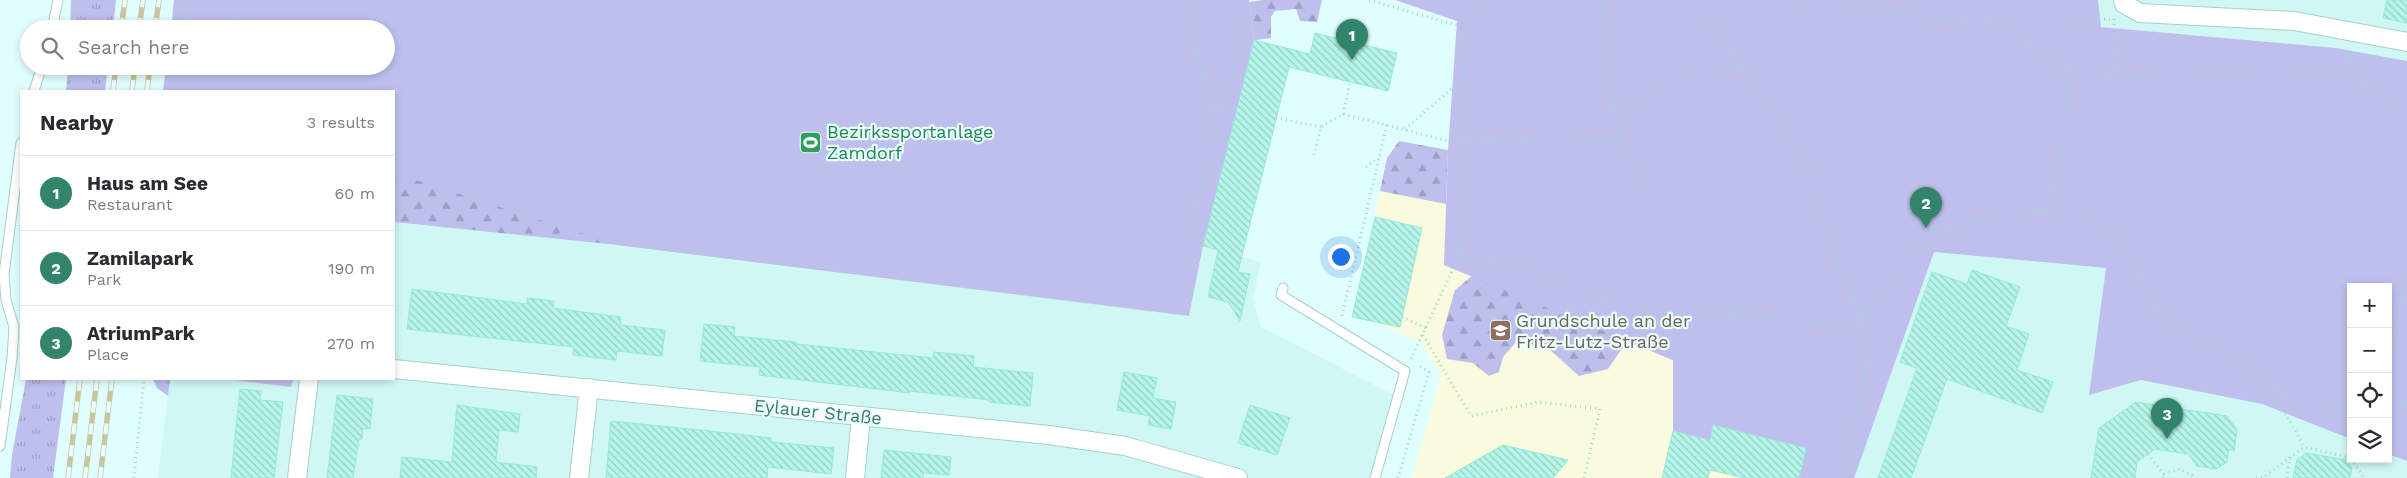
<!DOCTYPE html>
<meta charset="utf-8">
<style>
:root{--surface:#fff;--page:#f2f2f3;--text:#2b2b33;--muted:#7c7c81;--line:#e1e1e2;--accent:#32856a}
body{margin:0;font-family:"Work Sans",sans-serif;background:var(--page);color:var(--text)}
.controls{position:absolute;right:15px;bottom:15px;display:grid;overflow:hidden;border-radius:0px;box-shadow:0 2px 8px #0003}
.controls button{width:45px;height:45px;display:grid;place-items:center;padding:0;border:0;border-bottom:1px solid var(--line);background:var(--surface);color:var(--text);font:25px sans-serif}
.you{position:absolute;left:1340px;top:256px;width:18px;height:18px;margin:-12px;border:4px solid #fff;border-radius:50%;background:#1a73e8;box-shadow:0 0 0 8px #1a73e833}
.badge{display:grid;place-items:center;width:32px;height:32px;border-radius:50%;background:var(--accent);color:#fff;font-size:16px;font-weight:700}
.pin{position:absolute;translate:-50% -41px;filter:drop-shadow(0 1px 2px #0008)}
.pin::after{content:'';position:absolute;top:26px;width:18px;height:15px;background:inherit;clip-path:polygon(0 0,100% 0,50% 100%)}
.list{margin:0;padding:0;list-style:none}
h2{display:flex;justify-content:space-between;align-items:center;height:65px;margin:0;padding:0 20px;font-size:21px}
h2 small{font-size:16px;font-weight:400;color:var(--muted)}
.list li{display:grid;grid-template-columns:32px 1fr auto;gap:15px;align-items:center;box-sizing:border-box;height:75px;padding:0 20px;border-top:1px solid var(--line)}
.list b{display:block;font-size:19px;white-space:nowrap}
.list p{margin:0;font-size:16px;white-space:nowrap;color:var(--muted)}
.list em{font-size:16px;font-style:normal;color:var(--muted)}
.icon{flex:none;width:28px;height:28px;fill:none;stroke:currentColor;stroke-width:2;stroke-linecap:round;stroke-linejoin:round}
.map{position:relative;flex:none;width:2407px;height:478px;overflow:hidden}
.search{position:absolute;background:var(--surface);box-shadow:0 2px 8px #0003;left:20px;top:20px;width:375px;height:55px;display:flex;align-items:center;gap:12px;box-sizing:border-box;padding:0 18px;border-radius:28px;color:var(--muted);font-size:19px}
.panel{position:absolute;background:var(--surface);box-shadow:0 2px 8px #0003;left:20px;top:90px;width:375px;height:290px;border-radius:0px}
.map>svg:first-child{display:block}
</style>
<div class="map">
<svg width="2407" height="478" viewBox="0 0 2407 478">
<defs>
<pattern id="grass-tufts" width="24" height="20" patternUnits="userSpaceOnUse" patternTransform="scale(1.25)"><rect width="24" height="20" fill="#bebfed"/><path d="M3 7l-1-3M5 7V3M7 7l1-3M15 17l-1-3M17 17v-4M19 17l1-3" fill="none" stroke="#9ca0c4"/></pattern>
<pattern id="forest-firs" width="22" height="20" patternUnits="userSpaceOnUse" patternTransform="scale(1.25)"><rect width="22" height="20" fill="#bebfed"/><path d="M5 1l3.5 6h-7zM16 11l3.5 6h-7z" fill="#9ca0c4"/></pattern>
<pattern id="building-back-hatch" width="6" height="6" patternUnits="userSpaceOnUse" patternTransform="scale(1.25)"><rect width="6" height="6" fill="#b6f6e9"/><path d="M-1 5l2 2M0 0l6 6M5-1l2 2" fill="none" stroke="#96ccc1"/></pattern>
</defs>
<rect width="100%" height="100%" fill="#e1fefe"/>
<path fill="#cff7f4" d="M2098,0h309v61l-71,-13 -236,-21z
M394,222l224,23 571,71 14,-70 58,16 -8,36 8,29 133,68 -23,83h-1213l12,-99h56l65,8 3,-8h100z
M1933,252l173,16 -17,127 52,-15 121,24 89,35v20h37v-5l19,7v17h-553z"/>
<path fill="#fafade" d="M1380,191l66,13 -1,61 227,95 139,8 5,110h-404l29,-104 -21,-32 -45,-20 -23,-5z"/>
<path fill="url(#grass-tufts)" d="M71,0h45l-3,29h-43z
M68,66h40l-3,25h-39z
M26,379h40l-13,99h-43l2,-23z"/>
<path fill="url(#forest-firs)" d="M1263,0h59l-5,22 -17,-1 -4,-12 -21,2 -4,6v21l-17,2 -5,-38z
M1399,141l49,9 -2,54 -66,-13 7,-33z
M394,167l778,146 -554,-68 -224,-23z
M1547,167l34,2 24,18 7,22 -7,45 -5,8 17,16 18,-5 70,14 8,-6 11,3 5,9 30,6c2,-5 2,-12 5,-16 12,-14 38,-10 54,-6l-1,13 -30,21 1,11 43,7 23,13 -2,64 8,8c12,-25 8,-45 14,-71 4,-22 12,-41 21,-62l15,-7 14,4 -70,200h-38l21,-72 -11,-22 -15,-16 -63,-25 -39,-6 -23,4 -9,8 -4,11 -46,-19 -19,28 -29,7 -31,-28 -31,-7 -14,16 -4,15 -10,4 -16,-13 -26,-4 -5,-24 13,-45 17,-14 8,-40 32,-19 10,-27z
M153,379h17l-2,17 -11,-8z"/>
<path fill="#bebfed" d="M174,0h1075l5,40 -51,206 -14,70 -571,-71 -224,-72v-82h-231l3,-25h220v-37h-215z
M1395,0h703l3,27 235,21 71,13v400l-19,-7v-167h-37v152l-89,-35 -121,-24 -52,15 17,-127 -172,-16 -80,226h-55l7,-30 -93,-22 -3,14 -37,-9v-71l-229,-95 4,-115 9,-129z
M226,379h68l-3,8z"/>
<path fill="url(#building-back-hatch)" stroke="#95ead7" d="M2387,0h20v23l-24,-5z
M1315,33l82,20 -9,38 -99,-24 -51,205 12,2 -10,47 -12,-19 -20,-5 10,-47 -15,-4 51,-206 56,14z
M1375,217l47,11 -22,99 -48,-10z
M1972,270l48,17 -14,39 23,8 -12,36 36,12 -11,31 -95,-34 -36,99h-33l39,-110 -17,-6 32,-90 35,12z
M412,289l115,15v-6l27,3 -1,7 68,9 -1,8 45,5 -3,26 -45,-5 -1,9 -43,-5 1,-8 -167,-18z
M704,324l31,3 -1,9 62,6v2l137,14 1,-6 40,4 -1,11 60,6 -3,33 -41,-4v-2l-79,-9v2l-151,-18 1,-8 -60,-6z
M1124,372l33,6 -4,20 23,4 -5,27 -23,-4 2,-9 -33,-6z
M240,389l21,2 -1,9 23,2 -9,76h-43z
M337,395l36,4 -3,30 -7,-1 -1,11h-3l-6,39h-26z
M2136,402l91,14 10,14 -3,21 -5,-2 -2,13 -11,7 -19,-3 -9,-12 -33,-5 -18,13 -2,16h-44l8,-50z
M457,405l63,9 -2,18 -19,-2 -3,32 41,5 -1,11h-136l2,-21 50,5z
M1250,405l40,13 -13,37 -39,-12z
M611,421l99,10 61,7v4l63,6 -3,26 -63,-7 -1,11h-161z
M1713,425l93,23 -7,30h-55l-34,-8 -2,8h-46l11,-47 37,9z
M1503,445l65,15 -15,18h-108z
M884,450l67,7 -2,18 -26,-2v5h-42z
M2306,453l41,7 5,8 -2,10h-57l4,-18z"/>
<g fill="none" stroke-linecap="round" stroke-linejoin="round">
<defs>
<path id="lane" d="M52,29l6,-29
M34,91l8,-25
M1283,288l-2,7 124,76 -30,107
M0,446l12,-88 2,-31 -8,-27 -2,-26 17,-131"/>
<path id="street" d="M2123,0l1,4 16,9 154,8 113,21
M394,369l655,66 76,11 113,32
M297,478l12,-99
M579,478l10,-90
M855,478l6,-60"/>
</defs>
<use href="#lane" stroke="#a7d0ca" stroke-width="11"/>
<use href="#street" stroke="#a7d0ca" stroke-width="20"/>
<path stroke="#99dbcd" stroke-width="3" stroke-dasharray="1 4" stroke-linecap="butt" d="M1183,0l30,113 -19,123
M1369,0l101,29
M1600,0l19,141 32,49
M1695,0l52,74 65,100 19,77 31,68 5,37 -5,39 -24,83
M1797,0l20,7 178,16 73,47 74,9 50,1 76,-17 76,10 41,20 22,16
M2114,19l2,56
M1995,23c39,-13 78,-6 118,-3
M185,29l6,-29
M238,29l3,-29
M2344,73l5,-24
M176,91l1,-25
M232,91l3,-25
M1213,112l14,-19 18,-57 -7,-36
M1213,112l24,-2
M1343,114l7,-32
M1617,114l35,-30 88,-19
M1276,118l45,9
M1405,129l57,-49
M1460,140l98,4 61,-3
M1314,155l7,-28 22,-13 117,30
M1366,167l11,-8
M2046,209l17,-66 5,-73
M1459,256l56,11 47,12 49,24 42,10 82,2 113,10 14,-6 7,-6 29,-47 33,-35 115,-22 46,10 25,17 35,65 20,25 49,24 73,53 29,7 28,-12
M1735,315l3,-21
M1342,316l45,-192
M1402,317l24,11
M1423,335l48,81 68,-14 61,7 -16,69
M1411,359l48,-103 5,-198c4,-22 7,-43 25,-58
M2388,361l3,-5 16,-84
M2271,387l33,60
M2388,396l19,10
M2148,454l18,24
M2351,459l13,19
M134,478l10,-99
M1398,478l31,-106 -12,-8
M2163,478v-4l17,-5 16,9
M2256,478l8,-1 40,-30 47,11
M2287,478l3,-21"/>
<use href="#lane" stroke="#fff" stroke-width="9"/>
<use href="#street" stroke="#fff" stroke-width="18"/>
<defs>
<path id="rail" d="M121,29l4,-29
M139,29l4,-29
M155,29l4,-29
M113,91l3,-25
M132,91l3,-25
M147,91l3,-25
M68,478l12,-99
M85,478l12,-99
M100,478l12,-99"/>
</defs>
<use href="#rail" stroke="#c8c69f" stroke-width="5.5"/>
<use href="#rail" stroke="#e9ffff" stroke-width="4" stroke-dasharray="11" stroke-linecap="butt"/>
</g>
<defs>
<symbol id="stadium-square" viewBox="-11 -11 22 22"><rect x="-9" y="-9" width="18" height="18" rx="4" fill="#2e9e5b" stroke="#e9ffff"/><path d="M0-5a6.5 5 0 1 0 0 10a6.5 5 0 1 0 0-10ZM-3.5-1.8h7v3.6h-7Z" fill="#fff"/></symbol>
<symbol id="school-square" viewBox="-11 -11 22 22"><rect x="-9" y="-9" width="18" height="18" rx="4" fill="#8d6e63" stroke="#e9ffff"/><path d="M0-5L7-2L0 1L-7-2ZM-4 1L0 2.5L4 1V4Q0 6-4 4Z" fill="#fff"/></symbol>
</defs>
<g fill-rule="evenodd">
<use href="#stadium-square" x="798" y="130" width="25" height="25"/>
<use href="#school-square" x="1488" y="318" width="25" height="25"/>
</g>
<g text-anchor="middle" stroke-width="4.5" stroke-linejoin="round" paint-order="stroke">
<g font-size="18" fill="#27864d" stroke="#e9ffff" text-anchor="start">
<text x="827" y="138">Bezirkssportanlage<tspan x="827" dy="21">Zamdorf</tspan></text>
</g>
<g font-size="18" fill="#785e54" stroke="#e9ffff" text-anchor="start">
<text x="1516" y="327">Grundschule an der<tspan x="1516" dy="21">Fritz-Lutz-Straße</tspan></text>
</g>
<g font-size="18" fill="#45786b" stroke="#e9ffff">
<text transform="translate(818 412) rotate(6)" y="6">Eylauer Straße</text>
</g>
</g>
</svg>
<div class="controls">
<button>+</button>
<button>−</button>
<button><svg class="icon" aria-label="locate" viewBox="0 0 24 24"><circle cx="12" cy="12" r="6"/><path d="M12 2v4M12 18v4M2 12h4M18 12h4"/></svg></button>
<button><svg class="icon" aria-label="layers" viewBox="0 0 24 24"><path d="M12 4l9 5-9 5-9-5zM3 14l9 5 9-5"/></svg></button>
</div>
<div class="you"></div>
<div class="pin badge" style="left:1352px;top:60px">1</div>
<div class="pin badge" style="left:1926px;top:228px">2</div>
<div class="pin badge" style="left:2167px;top:439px">3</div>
<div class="search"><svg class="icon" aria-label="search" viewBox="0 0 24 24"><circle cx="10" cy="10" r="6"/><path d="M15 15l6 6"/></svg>Search here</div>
<section class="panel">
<h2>Nearby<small>3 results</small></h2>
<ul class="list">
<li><span class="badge">1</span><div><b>Haus am See</b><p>Restaurant</p></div><em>60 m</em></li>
<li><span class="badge">2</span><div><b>Zamilapark</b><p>Park</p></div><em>190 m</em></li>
<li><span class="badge">3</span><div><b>AtriumPark</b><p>Place</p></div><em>270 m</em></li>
</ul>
</section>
</div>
